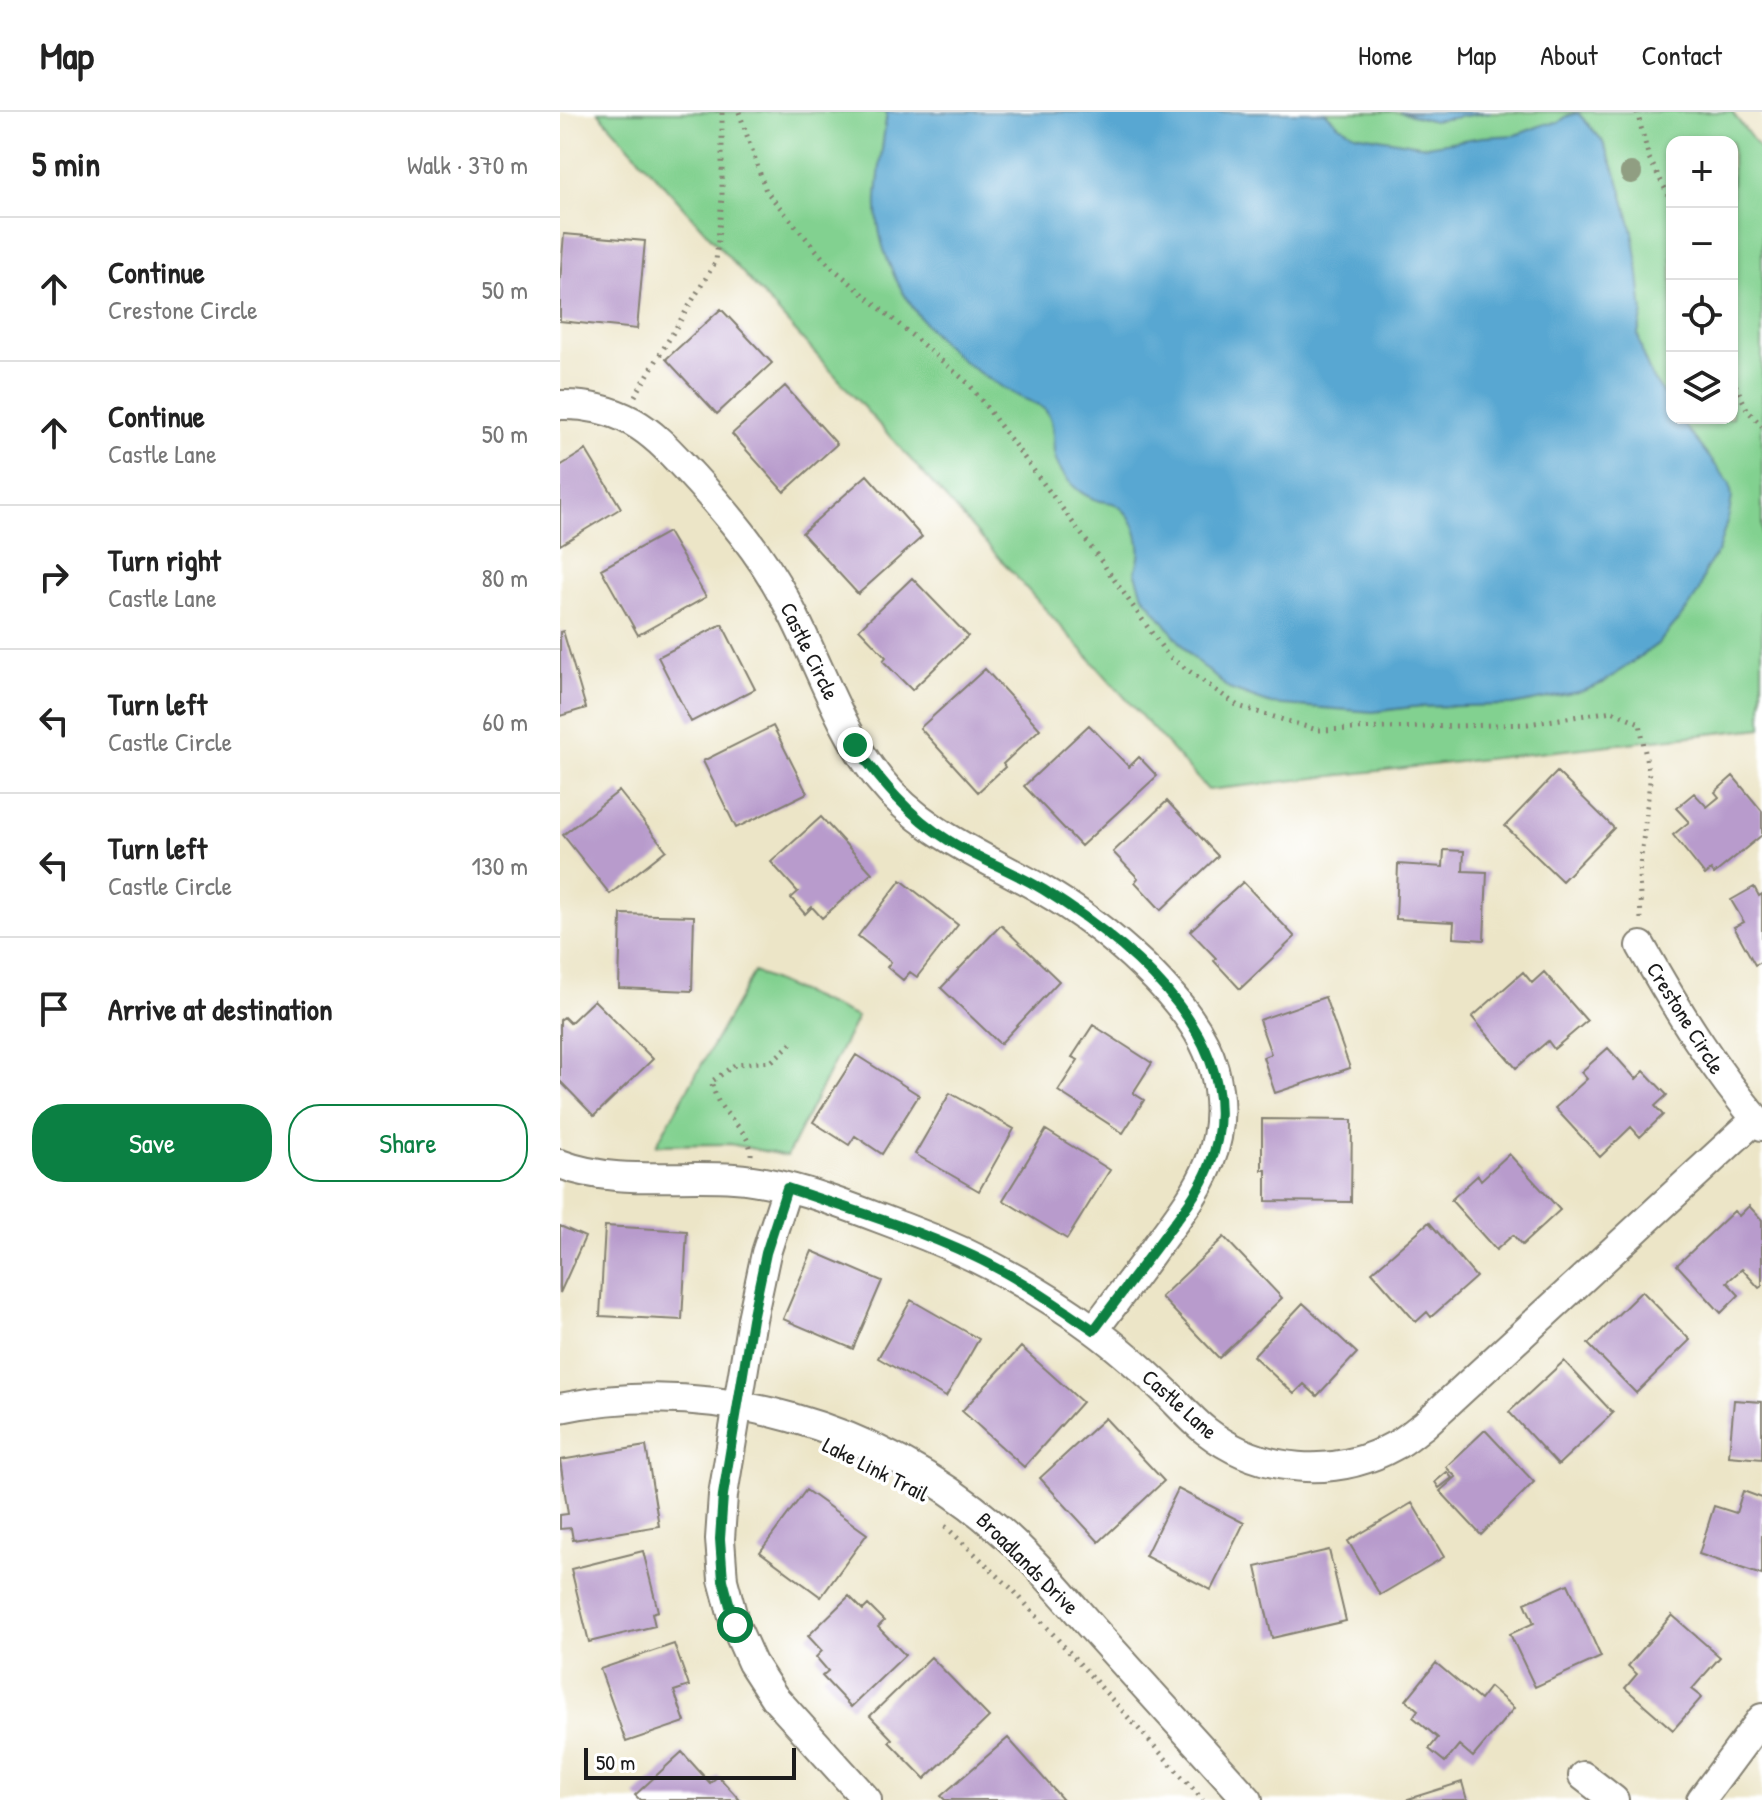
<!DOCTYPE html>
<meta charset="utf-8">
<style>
:root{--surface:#fff;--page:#f2f2f2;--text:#222;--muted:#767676;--line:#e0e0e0;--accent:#0b8043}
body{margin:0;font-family:"Patrick Hand",sans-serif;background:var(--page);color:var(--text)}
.controls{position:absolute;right:24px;top:24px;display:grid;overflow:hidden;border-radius:16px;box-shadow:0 2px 6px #0004}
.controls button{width:72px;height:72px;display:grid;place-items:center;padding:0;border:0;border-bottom:2px solid var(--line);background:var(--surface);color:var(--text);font:40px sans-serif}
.scale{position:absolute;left:24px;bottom:20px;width:212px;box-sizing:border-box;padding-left:8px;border:4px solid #1c1c1c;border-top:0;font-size:22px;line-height:28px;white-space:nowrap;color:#1c1c1c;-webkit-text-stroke:6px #fff;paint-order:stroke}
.stop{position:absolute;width:24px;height:24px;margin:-18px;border:6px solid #0b8043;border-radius:50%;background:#fff}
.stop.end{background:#0b8043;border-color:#fff;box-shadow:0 2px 8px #0008}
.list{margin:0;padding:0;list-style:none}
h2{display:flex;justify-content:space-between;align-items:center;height:104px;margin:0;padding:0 32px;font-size:34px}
h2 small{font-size:26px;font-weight:400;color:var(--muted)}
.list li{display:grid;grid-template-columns:52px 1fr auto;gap:24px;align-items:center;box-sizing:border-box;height:144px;padding:0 32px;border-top:2px solid var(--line)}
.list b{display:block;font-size:30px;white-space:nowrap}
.list p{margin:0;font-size:26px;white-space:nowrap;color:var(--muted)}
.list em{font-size:26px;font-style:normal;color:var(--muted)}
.actions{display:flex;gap:16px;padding:24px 32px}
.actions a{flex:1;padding:18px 0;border:2px solid var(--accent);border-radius:32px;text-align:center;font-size:28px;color:var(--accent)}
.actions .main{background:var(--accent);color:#fff}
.icon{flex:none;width:44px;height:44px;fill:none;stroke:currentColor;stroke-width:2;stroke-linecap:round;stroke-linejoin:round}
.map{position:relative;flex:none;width:1202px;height:1688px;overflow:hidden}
header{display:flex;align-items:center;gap:48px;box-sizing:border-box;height:112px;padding:0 40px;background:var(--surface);border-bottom:2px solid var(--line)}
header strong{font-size:38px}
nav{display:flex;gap:44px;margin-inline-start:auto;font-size:28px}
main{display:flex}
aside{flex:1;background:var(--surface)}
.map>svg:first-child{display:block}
</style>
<header>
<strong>Map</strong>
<nav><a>Home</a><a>Map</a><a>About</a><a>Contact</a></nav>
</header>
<main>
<aside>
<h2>5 min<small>Walk · 370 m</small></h2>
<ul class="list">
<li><svg class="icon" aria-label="ahead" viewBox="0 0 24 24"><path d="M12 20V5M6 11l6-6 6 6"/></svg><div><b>Continue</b><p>Crestone Circle</p></div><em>50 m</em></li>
<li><svg class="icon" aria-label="ahead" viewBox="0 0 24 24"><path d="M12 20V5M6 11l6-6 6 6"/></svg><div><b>Continue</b><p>Castle Lane</p></div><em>50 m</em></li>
<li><svg class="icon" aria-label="right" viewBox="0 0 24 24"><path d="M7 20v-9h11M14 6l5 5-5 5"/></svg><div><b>Turn right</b><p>Castle Lane</p></div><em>80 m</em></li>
<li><svg class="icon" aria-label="left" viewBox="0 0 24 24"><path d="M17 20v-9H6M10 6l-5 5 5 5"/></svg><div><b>Turn left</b><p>Castle Circle</p></div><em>60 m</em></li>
<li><svg class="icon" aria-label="left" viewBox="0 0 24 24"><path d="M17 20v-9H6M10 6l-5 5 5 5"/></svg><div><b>Turn left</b><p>Castle Circle</p></div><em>130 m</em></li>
<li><svg class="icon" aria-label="arrive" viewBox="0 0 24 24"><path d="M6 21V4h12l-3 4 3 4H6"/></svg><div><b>Arrive at destination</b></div></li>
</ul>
<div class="actions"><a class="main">Save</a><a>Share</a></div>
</aside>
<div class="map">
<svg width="1202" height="1688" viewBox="0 0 1202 1688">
<rect width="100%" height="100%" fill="#fff"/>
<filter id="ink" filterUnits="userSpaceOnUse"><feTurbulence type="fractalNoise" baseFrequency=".0125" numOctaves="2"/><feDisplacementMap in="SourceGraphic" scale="16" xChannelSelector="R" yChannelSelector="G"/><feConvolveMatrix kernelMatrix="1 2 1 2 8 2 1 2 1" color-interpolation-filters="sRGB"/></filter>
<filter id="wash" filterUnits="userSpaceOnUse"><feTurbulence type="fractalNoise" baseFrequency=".006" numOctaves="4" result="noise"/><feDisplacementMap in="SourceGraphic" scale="32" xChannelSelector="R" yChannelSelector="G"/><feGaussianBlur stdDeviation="1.8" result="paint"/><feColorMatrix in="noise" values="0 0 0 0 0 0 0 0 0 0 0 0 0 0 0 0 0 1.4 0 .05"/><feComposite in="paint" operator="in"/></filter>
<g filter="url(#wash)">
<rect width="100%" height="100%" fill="#ece5c7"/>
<path fill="#82d190" stroke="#4f7656" stroke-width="2" fill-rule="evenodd" d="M38,0h1134l30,40v576l-554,62zM1112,30h60v276h-60z
M194,860l103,45 -70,139 -57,-12 -74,1z"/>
<path fill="#58a7d2" stroke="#3a6277" stroke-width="2" d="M327,0h438l14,13 16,9 71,12 56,-9 34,-2 29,-11 13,-1 9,-7 11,-3 24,27 16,38 15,54 5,33 5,48 -5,21 5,22 9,21 20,30v11h7l51,66 2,13 -3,18 -11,36 -12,18 -7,22 -10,16 -30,36 -56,40 -20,8 -71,14 -99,2 -40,5 -102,-8 -42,-15 -39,-34 -47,-60 -8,-24c10,-21 2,-53 -18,-66 -4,-3 -12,-3 -17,-4 -19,-5 -32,-18 -41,-34 -11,-18 0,-42 -14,-57 -6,-7 -18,-9 -27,-14 -16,-9 -32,-18 -47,-29 -52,-38 -97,-103 -94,-170 2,-28 6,-57 10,-85z
M840,0h91l-58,9z"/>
<g id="blocks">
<path fill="#b89bcc" d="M4,122l81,7 -8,88 -77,-8v-39z
M161,197l51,54 -55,51 -51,-55z
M225,274l52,58 -53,48 -52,-58z
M26,338l35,58 -61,37v-79z
M307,363l55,62 -64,57 -56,-61z
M108,420l38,65 -68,38 -37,-66z
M352,466l56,58 -56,54 -29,-29 3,-4 -27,-28z
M162,512l33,65 -64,33 -33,-65z
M3,519l23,77 -26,8v-84z
M425,557l55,60 -37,35 2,3 -27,25 -58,-64z
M529,613l40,42 10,-10 18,19 -76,70 -57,-60z
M213,614l34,67 -71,35 -33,-67z
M997,660l57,56 -52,53 -57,-55z
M1173,664l29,35v24l-48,39 -3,-4 -6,5 -32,-40 16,-13 -13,-14 18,-15 13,14 12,-10 -4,-5z
M59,679l47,59 -56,44 -47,-59z
M607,689l51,55 -57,54 -26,-28 3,-4 -25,-26z
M261,705l51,56 -50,45 -10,-11 -7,7 -14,-16 7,-6 -27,-30z
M884,738l20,1 -1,20 24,1 -3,68 -31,-2 1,-16 -58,-3 2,-55 45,3z
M341,768l57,45 -41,52 -7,-5 -7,8 -16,-13 4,-5 -33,-26z
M683,770l52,55 -55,52 -26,-28 2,-3 -26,-27z
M1194,775l5,9 3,-2v67l-7,4 -21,-38 10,-5 -13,-22z
M61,802l73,2 -2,75 -73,-3z
M441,813l58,56 -59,63 -59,-56z
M963,860l9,11 12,-11 43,49 -33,28 -6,-8 -32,27 -44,-51z
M765,885l25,71 -75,25 -12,-36 8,-3 -12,-34z
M34,888l59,59 -59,57 -34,-35v-61l4,-3 6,6z
M533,913l59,38 -19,30 11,7 -21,33 -65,-42 20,-31 -6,-3z
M1048,936l28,31 8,-8 23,24 -12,11 8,9 -23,22 -9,-10 -31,30 -45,-49 32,-29 -6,-7z
M296,943l63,40 -37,59 -27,-18 -6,9 -36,-23z
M390,981l64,36 -35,62 -64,-37z
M702,1007l90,1 -1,82 -85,-1v-31h-4z
M486,1018l64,40 -43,69 -64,-39z
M949,1042l51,56 -38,35 -9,-10 -17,15 -45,-50 27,-25 3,5z
M1189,1094l13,14v66l-3,2 -17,-19 -15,13 12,13 -18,18 -44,-48 57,-54 5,5z
M869,1110l47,55 -45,40 -4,-5 -11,10 -44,-50z
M0,1114l25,11 -25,56z
M45,1114l82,5 -5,89 -82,-4z
M664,1125l58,61 -63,60 -58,-61z
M252,1139l70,30 -29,68 -70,-30z
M1082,1179l48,49 -54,53 -48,-49z
M351,1188l68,39 -33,58 -68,-39z
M743,1191l54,50 -40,43 -13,-12 -10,10 -41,-38z
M461,1235l61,55 -58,65 -62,-56z
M1004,1249l49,52 -55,52 -49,-53z
M1174,1288l28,2v57l-33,-3z
M545,1306l59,63 -65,61 -59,-64z
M925,1318l49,52 -53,53 -41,-44 16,-14 -10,-10z
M86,1334l13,80 -86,14 -2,-12 -11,1v-14l8,-1 -8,-54z
M887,1360l5,6 -13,10 -4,-6z
M618,1377l66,34 -33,67 -66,-34z
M246,1378l61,44 -46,63 -61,-45z
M1183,1379l19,7v77l-63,-21 15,-48 22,7z
M852,1391l32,54 -64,38 -32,-54z
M769,1438l17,71 -74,17 -16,-71z
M83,1439l15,60 -6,2 3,13 -66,16 -18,-73z
M1008,1472l33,73 -66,30 -25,-53 24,-11 -9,-20z
M289,1484l14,14 5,-5 16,16 -6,6 27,28 -54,52 -29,-31 6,-5 -12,-14 6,-6 -14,-15z
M1112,1503l48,42 -28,32 10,8 -29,33 -48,-42 12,-14 -9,-8z
M114,1532l15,42 -15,5 11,31 -59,20 -26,-73z
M371,1545l58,60 -64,62 -36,-37 3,-3 -22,-23z
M876,1551l44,37 10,-13 24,21 -41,49 -14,-12 -14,17 -16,-13 9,-11 -25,-21 5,-7 -12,-10z
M448,1626l55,62h-118l-4,-4z
M122,1640l28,31 8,-7 22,24h-100l-5,-5z
M902,1670l5,18h-59v-1z"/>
</g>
</g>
<g filter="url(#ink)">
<use href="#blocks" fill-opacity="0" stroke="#848072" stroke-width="2"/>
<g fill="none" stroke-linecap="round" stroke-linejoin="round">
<defs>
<path id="street" d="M0,293c24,-1 52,5 73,17 23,13 39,32 57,51 36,39 70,79 95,126 33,60 52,127 94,180 43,54 105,77 162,110 61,35 154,110 173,180 20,78 -16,121 -59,179 -20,28 -41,55 -61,82
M1081,834c36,64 73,124 121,180
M0,1052c54,21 118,10 174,14 57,4 115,29 169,49 68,25 133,60 191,103 26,19 50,41 73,63 13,13 25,27 39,38 54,42 129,48 188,15 11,-5 20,-14 30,-21l332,-306
M227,1076l-21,65 -14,66 -29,176 -3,44 3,41 12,45 17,38 22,34 93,103
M0,1296c154,-32 318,18 436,119 36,30 66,67 97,102 51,57 103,114 155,171
M1023,1664l31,24
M1141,1688l61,-82"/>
</defs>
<use href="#street" stroke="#848072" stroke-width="32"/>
<path stroke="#848072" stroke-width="5" stroke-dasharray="2 6" stroke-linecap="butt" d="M179,0l27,79 62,73 141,120 125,167 74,105 70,50 79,24 211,-6 84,-13 28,12 10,58 -11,93 2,46
M1077,0l12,46 23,44
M1172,266l16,33 14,15
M75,284l81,-135 6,-64v-85
M191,1043c1,-19 -20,-34 -30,-49 -5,-7 -7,-16 -10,-24l25,-18 36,-3 23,-21
M385,1414l68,64 190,210"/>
<use href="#street" stroke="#fff" stroke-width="28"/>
</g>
<circle fill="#909e82" cx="1071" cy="61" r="11"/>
</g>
<g fill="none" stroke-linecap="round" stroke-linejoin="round" filter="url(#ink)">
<path stroke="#0b8043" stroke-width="10" d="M175,1513l-12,-45 -3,-41 3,-44 29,-176 14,-66 21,-65c63,21 126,40 186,68 43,20 82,48 121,74 23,-31 46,-61 69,-92 17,-23 35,-44 46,-71 48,-120 -75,-221 -165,-277 -31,-19 -66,-31 -96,-50 -39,-24 -67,-58 -93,-95"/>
</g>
<g text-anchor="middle" stroke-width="7" stroke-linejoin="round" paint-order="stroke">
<g font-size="22" fill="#1c1c1c" stroke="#fff">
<text transform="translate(250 539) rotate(64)" y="8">Castle Circle</text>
<text transform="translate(1126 906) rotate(58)" y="8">Crestone Circle</text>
<text transform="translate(620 1292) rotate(42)" y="8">Castle Lane</text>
<text transform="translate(316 1357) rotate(27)" y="8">Lake Link Trail</text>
<text transform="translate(468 1451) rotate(45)" y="8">Broadlands Drive</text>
</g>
</g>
</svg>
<div class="controls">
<button>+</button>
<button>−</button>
<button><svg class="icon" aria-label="locate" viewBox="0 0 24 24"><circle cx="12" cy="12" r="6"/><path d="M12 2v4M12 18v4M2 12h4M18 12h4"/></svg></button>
<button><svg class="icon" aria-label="layers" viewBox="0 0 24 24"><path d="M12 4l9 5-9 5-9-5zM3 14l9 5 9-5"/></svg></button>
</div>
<div class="scale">50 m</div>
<div class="stop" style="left:175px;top:1513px"></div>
<div class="stop end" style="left:295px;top:633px"></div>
</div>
</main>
